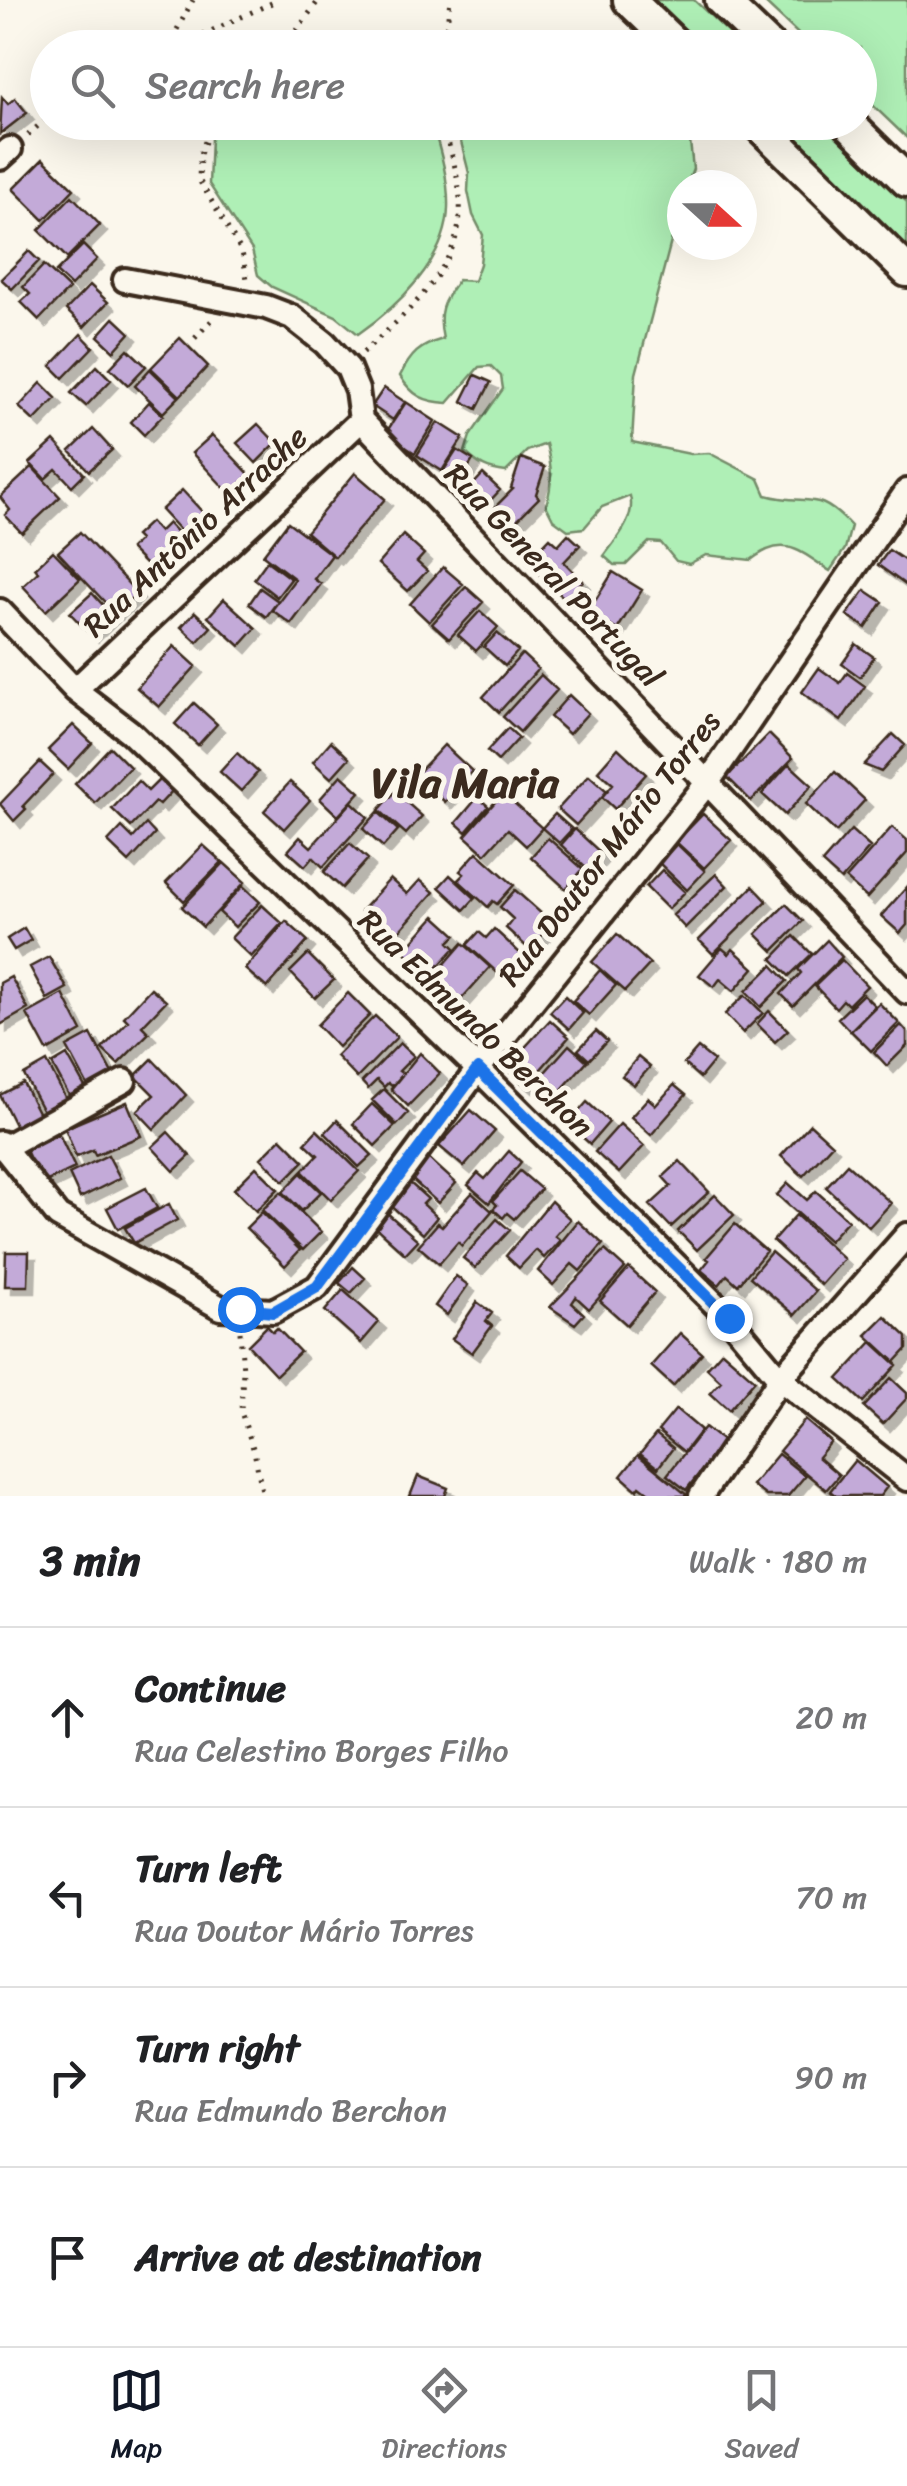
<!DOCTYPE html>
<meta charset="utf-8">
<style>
:root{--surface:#fff;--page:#f6f6f6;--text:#202124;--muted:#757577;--line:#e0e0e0;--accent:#111827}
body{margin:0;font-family:Sriracha,sans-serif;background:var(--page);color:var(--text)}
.compass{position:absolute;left:667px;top:170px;width:90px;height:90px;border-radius:50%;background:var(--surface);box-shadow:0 10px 40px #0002;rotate:111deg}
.stop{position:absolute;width:30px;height:30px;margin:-22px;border:8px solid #1a73e8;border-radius:50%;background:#fff}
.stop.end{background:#1a73e8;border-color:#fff;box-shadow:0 2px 10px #0008}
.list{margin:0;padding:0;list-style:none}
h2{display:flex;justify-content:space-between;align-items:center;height:130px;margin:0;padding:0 40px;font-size:42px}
h2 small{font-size:32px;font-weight:400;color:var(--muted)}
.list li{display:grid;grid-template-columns:65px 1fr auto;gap:30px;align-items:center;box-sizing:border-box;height:180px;padding:0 40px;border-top:2px solid var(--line)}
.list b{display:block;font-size:38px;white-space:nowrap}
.list p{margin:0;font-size:32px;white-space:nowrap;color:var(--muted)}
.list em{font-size:32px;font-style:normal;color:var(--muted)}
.icon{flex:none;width:55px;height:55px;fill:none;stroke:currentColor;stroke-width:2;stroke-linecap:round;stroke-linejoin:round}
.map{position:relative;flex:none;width:907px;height:1496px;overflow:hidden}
.search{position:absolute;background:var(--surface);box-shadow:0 10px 40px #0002;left:30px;right:30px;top:30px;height:110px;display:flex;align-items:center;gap:25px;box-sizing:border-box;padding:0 35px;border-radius:55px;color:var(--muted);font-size:38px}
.sheet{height:850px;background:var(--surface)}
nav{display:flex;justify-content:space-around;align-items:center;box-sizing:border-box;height:140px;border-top:2px solid var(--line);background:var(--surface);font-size:28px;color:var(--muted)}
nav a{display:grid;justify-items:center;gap:5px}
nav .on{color:var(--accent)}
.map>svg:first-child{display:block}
</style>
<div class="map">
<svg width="907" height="1496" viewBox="0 0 907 1496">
<defs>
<filter id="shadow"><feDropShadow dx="7" dy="7" stdDeviation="0" flood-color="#0004"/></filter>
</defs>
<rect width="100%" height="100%" fill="#fbf7ec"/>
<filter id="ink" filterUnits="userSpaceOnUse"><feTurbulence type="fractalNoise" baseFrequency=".01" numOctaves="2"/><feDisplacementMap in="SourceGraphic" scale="20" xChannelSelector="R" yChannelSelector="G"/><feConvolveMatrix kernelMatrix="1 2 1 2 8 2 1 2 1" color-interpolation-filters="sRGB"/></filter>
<g filter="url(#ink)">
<path fill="#afefb6" stroke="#758c6a" stroke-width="2.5" d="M641,0h53l50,47h-53z
M762,0h145v138l-47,-45v-45l-48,-1z
M234,123h198c8,27 17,56 16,85 -1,52 -51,99 -90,126l-22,-18 -64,-29 -14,-12 -6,-25 -43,-66 2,-46z
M466,123h222l5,46 -6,16h-5v15l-46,174 -4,68 58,12 19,-1 50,26 7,16c43,12 49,-8 85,31l-6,23 -15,22c-30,-20 -46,-37 -79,-11l-45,-5 -17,9 -13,-3 -15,-18 -12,-1 -23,23h-12l-10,-9c12,-17 32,-37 26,-60l-28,11 -18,21 -16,2 -15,-11 -7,-14c7,-22 6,-39 0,-61l-19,7 -21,21c-18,-2 -28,-7 -41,-20l5,-16 33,-47 -2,-13 -10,-10 -12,1 -31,36c-23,-1 -36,-7 -48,-27 11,-22 19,-30 43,-37 -6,-27 -1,-37 15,-59l16,1 6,-17 3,-29 -10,-20 -5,-24 1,-18 -10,-39z
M770,123h53l84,79v50z"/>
<path fill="#c3aad8" stroke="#3b2a1e" stroke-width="2.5" filter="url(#shadow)" d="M2,97l6,7 7,-6 12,15 -27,21z
M43,159l31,30 -30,31 -31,-31z
M72,196l28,29 -33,33 -28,-28z
M83,245l14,14 -26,27 -15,-14z
M29,251l10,10 -27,28 -11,-10z
M44,265l25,24 -30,31 -18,-18 9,-8 -7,-7z
M90,285l18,17 -24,25 -18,-17z
M114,318l16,15 -16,18 -16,-15z
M81,334l12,13 -30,31 -12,-12z
M180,338l28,28 -28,30 -29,-28z
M128,349l18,17 -18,19 -18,-17z
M97,366l14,14 -25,26 -15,-13z
M150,369l29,28 -16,16 -28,-27z
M475,375l16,7 -14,27 -15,-8z
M41,383l15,15 -22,23 -15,-14z
M384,388l21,14 -12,18 -21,-14z
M149,402l14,13 -19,20 -13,-13z
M406,402l29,19 -20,32 -30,-19z
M438,422l25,16 -21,33 -25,-16z
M258,424l18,19 -20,20 -19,-20z
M93,429l19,21 -23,21 -19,-20z
M212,435l38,40 -20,19 -38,-41z
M54,441l30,33 -12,12 -16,-17 -11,10 -15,-16z
M457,450l16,10 -13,21 -16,-11z
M521,458l24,9 -9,27 3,4 -29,29 -17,-18 20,-20 -2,-1z
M32,467l28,30 -38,36 -17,-18 5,-5 -10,-13z
M355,473l30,26 -50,58 -29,-25z
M483,474l17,16 -13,14 -17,-16z
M182,490l25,27 -21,20 -25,-27z
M150,522l9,10 9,-9 15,16 -33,30 -20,-20 9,-9 -4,-4z
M288,522l44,33 -18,24 7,5 -30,40 -19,-14 23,-31 -32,-24z
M80,532l57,61 -22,20 -57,-61z
M568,534l12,11 -16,17 19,19 -18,18 -38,-37 23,-24 8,7z
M403,535l21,19 -7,8 10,9 -19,20 -30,-27z
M889,550l18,12v24l-29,-21z
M53,551l27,28 -34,32 -23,-25 15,-14 -3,-4z
M267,561l24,18 -14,18 -23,-18z
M443,567l20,17 -34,38 -19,-18z
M613,572l29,18 -25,40 -29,-18z
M466,587l17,15 -34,37 -17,-15z
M260,588l18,13 -12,16 -17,-13z
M865,590l18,12 -17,26 -19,-13z
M92,593l20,22 -21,20 -21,-22z
M224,599l32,29 -16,18 -32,-29z
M480,611l18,16 -22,24 -18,-16z
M195,612l16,15 -14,15 -16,-15z
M497,633l21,18 -13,15 -21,-19z
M856,644l18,13 -14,20 -18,-13z
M174,646l22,20 -37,41 -22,-19z
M522,654l16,15 -39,43 -16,-15z
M819,668l21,15 7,-10 18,13 -24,35 -39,-29z
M541,675l16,15 -37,42 -17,-15z
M569,695l19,18 -19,21 -19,-17z
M194,703l23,21 -19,21 -23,-21z
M73,725l19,18 -24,26 -20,-19z
M508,728l11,10 -21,23 -11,-10z
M769,734l24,24 -42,43 -24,-24z
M893,734l12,11 -24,27 -17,-7z
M331,741l18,17 -18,20 -18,-16z
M444,745l28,26 -27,31 -29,-27z
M110,747l20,20 -35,36 -20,-19z
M618,748l28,26 -31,35 -13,-12 11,-13 -15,-13z
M237,753l21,19 -17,19 -21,-19z
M40,762l13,12 -30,32 3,3 -12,12 -14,-17z
M789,764l23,21 -27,30 -23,-21z
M835,772l30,28 -29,32 -30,-28z
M341,775l19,17 -22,24 -18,-17z
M589,775l18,16 -31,34 -18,-16z
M160,779l13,11 -14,15 -4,-3 -24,25 -19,-18 26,-28 10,10z
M290,782l20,18 -26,29 -20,-18z
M395,792l27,24 -16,18 -27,-24z
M503,793l39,35 -16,18 -18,-17 -23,25 -20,-18z
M478,797l10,9 -22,26 -10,-9z
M352,802l16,15 -45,50 -10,-10 -8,9 -17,-15 12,-14 11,10z
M378,812l20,18 -15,17 -20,-18z
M555,814l17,15 -13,14 -17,-15z
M703,814l28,26 -27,28 -28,-26z
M146,824l9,10 -26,28 -21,-20 14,-15 11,11z
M892,827l15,13v13l-40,45 -21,-19z
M575,829l27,25 -14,16 -27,-25z
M851,830l19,17 -29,33 -19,-17z
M548,838l35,31 -17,20 -35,-32z
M350,843l18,16 -26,29 -18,-16z
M677,844l28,27 -18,19 -28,-27z
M203,845l19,17 -38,39 -18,-18z
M477,852l37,33 -17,19 -4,-3 -5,6 -30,-27 6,-6 -4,-3z
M224,863l21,19 -42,45 -21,-20z
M662,870l23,22 -17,17 -22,-22z
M716,874l11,12 -42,42 -12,-13z
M450,875l25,23 -11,12 -25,-23z
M390,879l17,15 13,-14 14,12 -42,47 -31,-28z
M243,886l17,16 -25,25 -16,-15z
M753,886l14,15 -54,53 -14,-14z
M907,887v38l-7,8 -19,-17z
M515,890l37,33 -23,26 -23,-21 7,-9 -13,-12z
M786,904l17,17 -30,30 -17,-17z
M262,905l20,18 -31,34 -20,-19z
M435,916l21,19 -7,7 6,6 -25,27 -26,-24z
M286,921l22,20 -41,47 -22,-19z
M24,928l7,12 -17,10 -7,-11z
M494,929l28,26 -20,22 -35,-32 12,-13 7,6z
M617,934l33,30 -25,27 -33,-29z
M794,936l18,18 -23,22 -17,-17z
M827,940l15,17 -49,49 -12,-12 20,-21 -3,-4z
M463,943l27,24 -34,38 -26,-24z
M722,948l7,6 4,-5 21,19 -20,23 -14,-12 -6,8 -15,-12z
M308,954l26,26 -19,18 -25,-26z
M49,957l18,31 -20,11 -17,-32z
M842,960l25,26 -19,19 -5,-5 -7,8 -21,-22z
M772,965l15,16 -26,26 -15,-16z
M600,970l16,15 -27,30 -16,-14z
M11,977l17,32 -28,16v-42z
M151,988l15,13 -24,25 7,7 -31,31 -16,-15 26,-28 -4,-4z
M348,993l22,22 -32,32 -21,-22z
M63,994l19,37 -35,20 -20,-37z
M863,994l12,12 -25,25 -12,-13z
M745,995l18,18 -20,20 -18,-19z
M565,996l18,17 -14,16 -19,-17z
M879,1003l20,20 -28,28 -20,-20z
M769,1011l19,19 -13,12 -18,-18z
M375,1016l22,21 -40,41 -21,-22z
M550,1020l19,17 -43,49 -20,-18z
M901,1025l6,7v14l-20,20 -13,-14z
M596,1031l11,10 -18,19 -11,-10z
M91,1034l22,41 -24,13 -22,-41z
M400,1043l14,13 -15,15 4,3 -11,12 -4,-3 -4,4 -7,-7 -9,9 -6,-7z
M569,1045l18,16 -31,35 -18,-16z
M698,1048l16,13 -14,17 -16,-14z
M420,1053l20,20 -32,33 -17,-17z
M67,1055l19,34 -16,8 -18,-33z
M638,1057l12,10 -16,18 -12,-9z
M152,1059l34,36 -32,34 -17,-18 17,-16 -19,-19z
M47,1062l20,39 -23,12 -20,-38z
M23,1083l17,33 -23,13 -17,-34z
M674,1085l12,10 -35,40 -20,-18 17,-19 8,7z
M384,1089l24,24 -11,12 -25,-25z
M127,1102l14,34 -46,19 -2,-5 -17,7 -11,-29z
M587,1102l22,20 -19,22 -22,-20z
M372,1104l23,22 -20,20 -22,-22z
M471,1110l24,21 -31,36 -25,-21z
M337,1120l35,35 -13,12 -34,-34z
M620,1124l24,22 -25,27 -24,-21z
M810,1124l22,20 -29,32 -22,-20z
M317,1130l42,41 -28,29 -29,-29 16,-16 -13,-12z
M168,1132l22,24 -16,15 -22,-24z
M59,1134l16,34 -34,16 -15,-34z
M281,1138l23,23 -20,20 -23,-23z
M509,1151l12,11 -32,41 -21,-18 10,-12 7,6z
M108,1155l12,23 -40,20 -11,-24z
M425,1155l31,28 -18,20 -31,-28z
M680,1161l29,31 -38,35 -21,-22 21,-19 -8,-9z
M847,1164l44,39 -22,24 -43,-40z
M256,1167l22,22 -22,22 -22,-22z
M520,1171l21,18 -27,30 -7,-6 -4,5 -10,-9 4,-4 -4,-4z
M301,1173l20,19 -19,19 -19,-19z
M409,1182l19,17 -5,5 14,13 -14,17 -34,-30z
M788,1183l19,17 9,-9 32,29 -19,21 -52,-46z
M146,1188l11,20 -39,21 -11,-21z
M281,1192l40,40 -18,18 -41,-40z
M472,1193l20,18 -30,35 -4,-4 -19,22 -21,-18 20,-23 4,3z
M715,1195l19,20 -37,35 -19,-19z
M551,1201l19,18 -15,17 5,4 -16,18 -8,-8 -17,18 -13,-12z
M169,1204l8,16 -43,23 -9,-15z
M262,1212l38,38 -15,16 -39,-38z
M386,1212l32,28 -13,14 -31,-28z
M796,1215l48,44 -23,26 -48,-44z
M497,1219l13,11 -35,38 -12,-10z
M578,1221l25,23 -23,27 -8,-7 -19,21 -15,-14z
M735,1224l31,27 -28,34 -11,-10 -8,10 -18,-15 8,-10 -3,-2z
M605,1250l20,18 -36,41 -13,-12 -4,6 12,11 -9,10 -25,-17z
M6,1252h23l-1,34h-23z
M771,1252l45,39 -21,24 -45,-38z
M353,1267l12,11 -14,15 -12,-10z
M629,1268l26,24 -28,33 -27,-24z
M456,1276l12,9 -21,30 -12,-9z
M343,1290l36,32 -18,21 -36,-32z
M477,1302l15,11 -6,8 6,5 -20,27 -20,-14z
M885,1316l22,21v12l-12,13 -29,-27z
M267,1326l6,6 4,-4 23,24 -24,23 -28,-30z
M680,1333l22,20 -29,33 -22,-20z
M872,1342l25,23 -34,37 -25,-23z
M722,1351l33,29 -26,30 -19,-17 11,-12 -14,-13z
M891,1378l16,15v5l-24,26 -19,-17z
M676,1409l25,21 -17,22 -26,-21z
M805,1420l26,22 -13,15 21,18 -13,15 -47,-39z
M705,1427l19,15 -38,48 -19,-15z
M656,1434l17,14 -15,20 -18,-14z
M778,1454l27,22 -17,20h-22l-14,-11z
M638,1455l49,40 -1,1h-33l-13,-10 -3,4 -16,-14z
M855,1460l32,27 -7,9h-44l-6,-5z
M418,1476l30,12 -3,8h-35z"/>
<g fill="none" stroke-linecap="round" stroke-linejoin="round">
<defs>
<path id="street" d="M0,158l10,-9
M125,280l141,27 26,10 33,26 23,25 9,22 4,30
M361,420l546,572
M0,611l75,79 55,42 348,337 251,249 51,61 127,100
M75,690l286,-270
M0,1143l58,73 163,92 52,3 44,-24 161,-218 230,-287 199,-291
M3,1148l121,-67
M701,1496l79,-117 127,-144"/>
<path id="secondary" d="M629,0l50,48
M721,0l50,48
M756,122l151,149
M847,122l60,59"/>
</defs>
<use href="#street" stroke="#3b2a1e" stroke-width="30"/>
<use href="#secondary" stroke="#3b2a1e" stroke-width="38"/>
<path stroke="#3b2a1e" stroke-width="5" stroke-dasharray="2.5 8" stroke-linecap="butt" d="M167,48l26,-48
M174,48l104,-48
M284,48l35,-48
M444,48l6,-48
M213,122l-13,32 -1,26 43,72 5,27
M28,135l20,-18
M195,338l16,-17
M363,352c40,-35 94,-81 97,-138 2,-30 -9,-62 -18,-92
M240,1332l3,38 -2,42 13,39 9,45"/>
<use href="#street" stroke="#fbf7ec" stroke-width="22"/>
<use href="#secondary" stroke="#fbf7ec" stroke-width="30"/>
</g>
</g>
<g fill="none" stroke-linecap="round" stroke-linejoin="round" filter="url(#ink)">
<path stroke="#1a73e8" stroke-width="12" d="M240,1309l33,3 44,-25 161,-218 251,249"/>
</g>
<g text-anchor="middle" stroke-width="10" stroke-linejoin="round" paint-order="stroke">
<g font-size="32" fill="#3b2a1e" stroke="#fbf7ec">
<text transform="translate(195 531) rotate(-43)" y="11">Rua Antônio Arrache</text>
<text transform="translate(554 575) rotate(46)" y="11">Rua General Portugal</text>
<text transform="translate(609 848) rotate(-52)" y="11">Rua Doutor Mário Torres</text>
<text transform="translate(476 1023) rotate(44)" y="11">Rua Edmundo Berchon</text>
</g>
<g font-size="42" font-weight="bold" fill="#3b2a1e" stroke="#fbf7ec">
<text x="465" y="797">Vila Maria</text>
</g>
</g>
</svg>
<svg class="compass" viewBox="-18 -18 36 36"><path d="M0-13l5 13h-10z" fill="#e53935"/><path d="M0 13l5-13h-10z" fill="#757577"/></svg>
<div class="stop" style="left:240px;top:1309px"></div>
<div class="stop end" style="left:729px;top:1318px"></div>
<div class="search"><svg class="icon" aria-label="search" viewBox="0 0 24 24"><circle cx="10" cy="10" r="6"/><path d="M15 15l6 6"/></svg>Search here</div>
</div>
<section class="sheet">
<h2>3 min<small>Walk · 180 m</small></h2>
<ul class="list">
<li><svg class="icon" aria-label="ahead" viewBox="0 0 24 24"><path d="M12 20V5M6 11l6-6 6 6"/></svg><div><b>Continue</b><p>Rua Celestino Borges Filho</p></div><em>20 m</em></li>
<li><svg class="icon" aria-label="left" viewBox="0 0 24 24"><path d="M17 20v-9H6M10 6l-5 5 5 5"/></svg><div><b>Turn left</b><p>Rua Doutor Mário Torres</p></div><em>70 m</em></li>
<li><svg class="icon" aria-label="right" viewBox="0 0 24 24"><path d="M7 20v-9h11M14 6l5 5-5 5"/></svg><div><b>Turn right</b><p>Rua Edmundo Berchon</p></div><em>90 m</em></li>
<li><svg class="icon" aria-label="arrive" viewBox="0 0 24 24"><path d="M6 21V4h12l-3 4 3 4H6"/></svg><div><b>Arrive at destination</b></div></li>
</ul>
</section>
<nav>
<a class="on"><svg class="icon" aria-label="map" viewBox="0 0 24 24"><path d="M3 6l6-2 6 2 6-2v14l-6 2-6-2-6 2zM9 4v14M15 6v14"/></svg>Map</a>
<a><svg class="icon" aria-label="directions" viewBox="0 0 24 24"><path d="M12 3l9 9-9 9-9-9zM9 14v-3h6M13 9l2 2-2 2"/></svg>Directions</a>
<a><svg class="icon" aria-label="saved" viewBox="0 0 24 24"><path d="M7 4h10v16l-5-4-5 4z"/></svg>Saved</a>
</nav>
